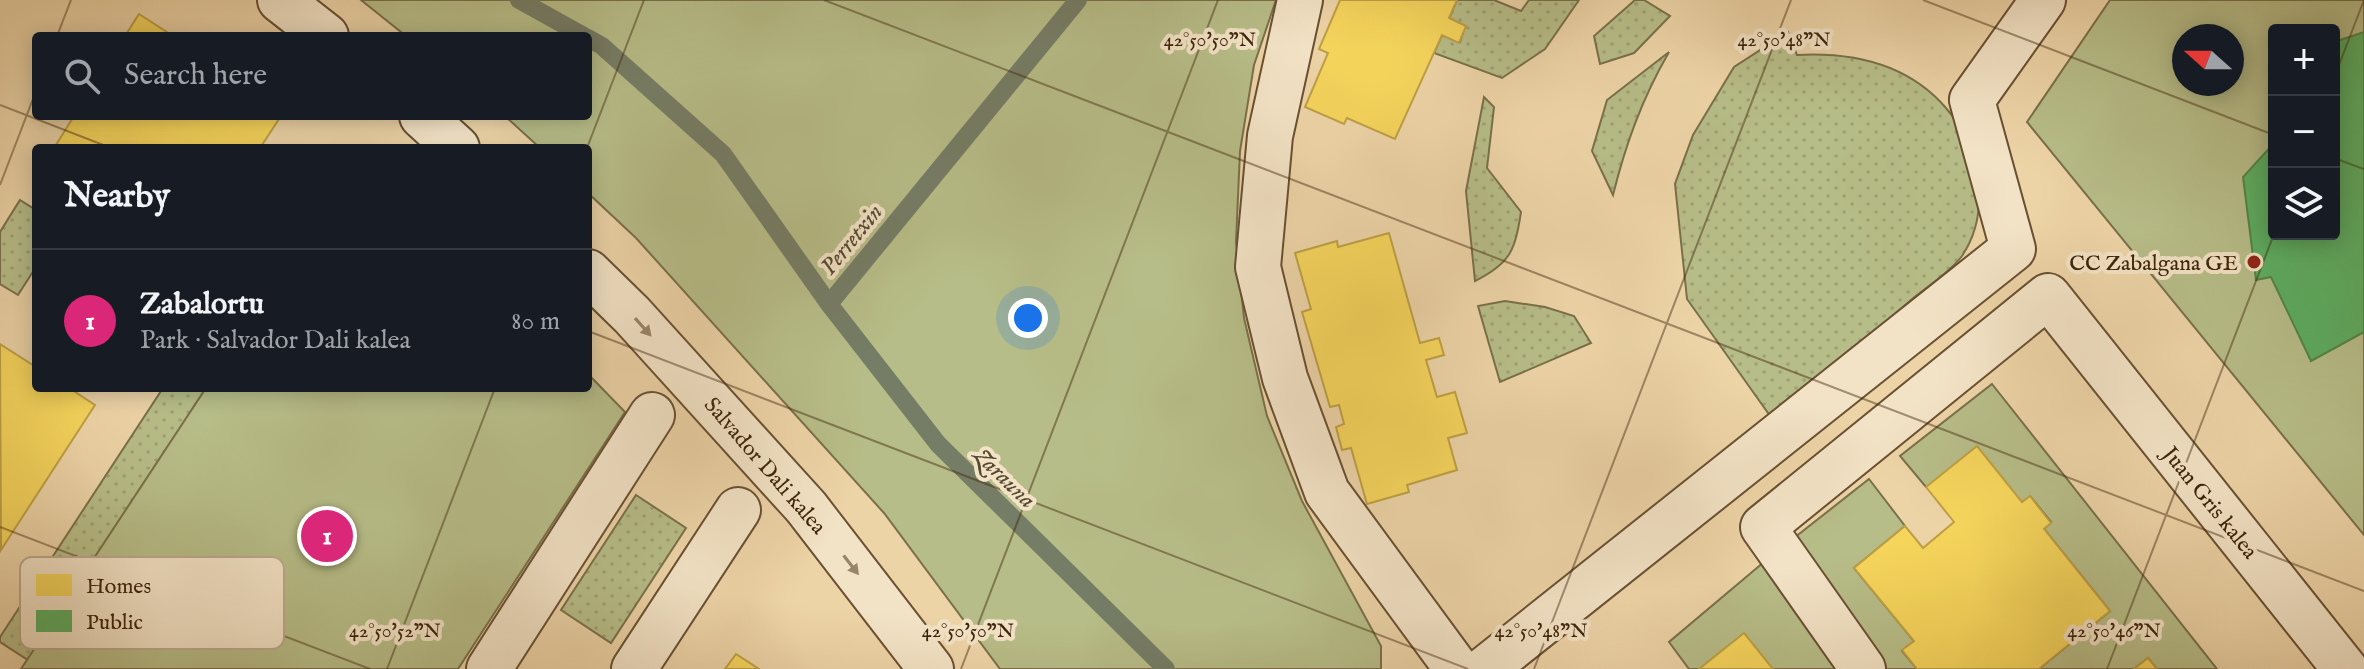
<!DOCTYPE html>
<meta charset="utf-8">
<style>
:root{--surface:#171b24;--page:#242831;--text:#f1f3f6;--muted:#9ea1a6;--line:#363941;--accent:#db2777}
body{margin:0;font-family:"IM FELL English",serif;background:var(--page);color:var(--text)}
.controls{position:absolute;right:24px;top:24px;display:grid;overflow:hidden;border-radius:8px;box-shadow:0 4px 20px #0003}
.controls button{width:72px;height:72px;display:grid;place-items:center;padding:0;border:0;border-bottom:2px solid var(--line);background:var(--surface);color:var(--text);font:40px sans-serif}
.compass{position:absolute;left:2172px;top:24px;width:72px;height:72px;border-radius:50%;background:var(--surface);box-shadow:0 4px 20px #0003;rotate:291deg}
.you{position:absolute;left:1028px;top:318px;width:28px;height:28px;margin:-20px;border:6px solid #fff;border-radius:50%;background:#1a73e8;box-shadow:0 0 0 12px #1a73e833}
.badge{display:grid;place-items:center;width:52px;height:52px;border-radius:50%;background:var(--accent);color:#fff;font-size:26px;font-weight:700}
.pin{position:absolute;translate:-50% -50%;border:4px solid #fff;box-shadow:0 2px 8px #0006}
.list{margin:0;padding:0;list-style:none}
h2{display:flex;justify-content:space-between;align-items:center;height:104px;margin:0;padding:0 32px;font-size:34px}
h2 small{font-size:26px;font-weight:400;color:var(--muted)}
.list li{display:grid;grid-template-columns:52px 1fr auto;gap:24px;align-items:center;box-sizing:border-box;height:144px;padding:0 32px;border-top:2px solid var(--line)}
.list b{display:block;font-size:30px;white-space:nowrap}
.list p{margin:0;font-size:26px;white-space:nowrap;color:var(--muted)}
.list em{font-size:26px;font-style:normal;color:var(--muted)}
.icon{flex:none;width:44px;height:44px;fill:none;stroke:currentColor;stroke-width:2;stroke-linecap:round;stroke-linejoin:round}
.map{position:relative;flex:none;width:2364px;height:669px;overflow:hidden}
.search{position:absolute;background:var(--surface);box-shadow:0 4px 20px #0003;left:32px;top:32px;width:560px;height:88px;display:flex;align-items:center;gap:20px;box-sizing:border-box;padding:0 28px;border-radius:8px;color:var(--muted);font-size:30px}
.panel{position:absolute;background:var(--surface);box-shadow:0 4px 20px #0003;left:32px;top:144px;width:560px;height:248px;border-radius:8px}
.map>svg:first-child{display:block}
</style>
<div class="map">
<svg width="2364" height="669" viewBox="0 0 2364 669">
<defs>
<pattern id="grass-dots" width="8" height="8" patternUnits="userSpaceOnUse" patternTransform="scale(2)"><rect width="8" height="8" fill="#b7bd88"/><path d="M2 2h.1M6 6h.1" fill="none" stroke="#9ea274" stroke-width="1.8" stroke-linecap="round"/></pattern>
</defs>
<rect width="100%" height="100%" fill="#edd4a7"/>
<filter id="stains"><feTurbulence type="fractalNoise" baseFrequency=".0025" numOctaves="4"/><feColorMatrix values="0 0 0 0 .2 0 0 0 0 .09 0 0 0 0 .02 0 0 0 .5 -.17"/></filter>
<radialGradient id="worn" r=".72"><stop offset=".6" stop-color="#630" stop-opacity="0"/><stop offset="1" stop-color="#630" stop-opacity=".3"/></radialGradient>
<path fill="url(#grass-dots)" stroke="#7a704a" stroke-width="2" d="M1457,0h37l27,11 8,-11h50l-34,49 -43,29 -68,-25 8,-18 18,7 5,-16 -16,-8z
M1635,0h9l26,16 -36,37 -34,11 -6,-28z
M1788,32l9,23c57,-3 111,9 149,53 34,39 46,103 16,148 -12,16 -35,31 -51,44 -46,40 -92,80 -138,120l-86,-121 -12,-115 18,-49 41,-68z
M1669,52c-27,47 -43,91 -56,143l-21,-44 15,-51z
M1484,97l10,10 -7,61 34,44c-6,38 -10,51 -46,69l-9,-90z
M20,200l16,10v57l-18,28 -18,-11v-52z
M1505,301l40,6 29,9 17,27 -91,39 -22,-76z
M163,388h43l-178,272 -28,-18v-5z
M636,495l50,33 -75,115 -50,-33z"/>
<path fill="#b7bd88" stroke="#7a704a" stroke-width="2" fill-rule="evenodd" d="M361,0h915l-22,65 -14,86 -4,91 8,76 23,98 35,85 79,145v23h-381l-116,-156 -248,-275 -48,-45v-45h-48l-35,-32h83v-80h-182z
M2110,0h254v535l-337,-413zM2274,30h60v204h-60zM2184,36h48v48h-48z
M588,374l37,38 -167,257h-437l185,-281h382z
M1992,384l225,285h-60l-9,-11 -14,11h-95l71,-58 -66,-82 7,-7 -20,-25 -9,5 -96,-15 -26,-31z
M1869,479l36,47 -51,42 60,73 -12,10 15,18h-32l-91,-131z
M1764,562l77,107h-152l-20,-27z"/>
<path fill="#f6d55c" stroke="#bea044" stroke-width="2" d="M1340,0h117l-8,18 17,8 -7,17 -17,-8 -47,104 -48,-21 -3,6 -39,-17 23,-54 -9,-4z
M139,14l34,22h-48z
M74,116h207l-21,32h-206z
M1389,233l31,110 19,-5 5,17 -18,5 11,37 18,-5 12,41 -19,5 9,32 -50,15 2,7 -42,12 -16,-56 -9,2 -6,-23 8,-3 -5,-19 -9,2 -28,-95 9,-3 -16,-56 42,-12 1,6z
M0,344l36,23v21h33l26,17 -94,145z
M1977,446l45,56 8,-6 21,27 -7,6 66,82 -71,58h-122l-15,-19 12,-9 -60,-73 51,-42 18,22 31,-26 -28,-35z
M1744,633l29,36h-74z
M736,654l23,15h-34z
M2148,658l9,11h-23z"/>
<path fill="#5aae61" stroke="#518547" stroke-width="2" d="M2364,32v300l-53,29 -40,-84 -15,3 -13,-103 31,-34v91h60v-192z"/>
<g fill="none" stroke-linecap="round" stroke-linejoin="round">
<path stroke="#757d66" stroke-width="18" d="M519,0l65,36
M588,38l14,8 121,108 106,150 249,-304
M829,304l109,140 228,225"/>
<defs>
<path id="minor" d="M280,0l46,36
M1300,0l-30,136 -12,131 27,111 42,114 130,177
M422,116l35,32
M588,272l44,43 174,192 125,162
M489,669l163,-254
M634,669l104,-159
M1485,669l528,-420 -41,-149 71,-100
M1863,669l-100,-142 285,-231 297,373"/>
</defs>
<use href="#minor" stroke="#695032" stroke-width="48"/>
<use href="#minor" stroke="#f3e3c6" stroke-width="44"/>
</g>
<defs><path id="oneway-solid" d="M-6-.8H1V-3.2L6.5 0L1 3.2V.8H-6Z" transform="scale(2)"/></defs>
<g fill="#988468">
<use href="#oneway-solid" transform="translate(643 327) rotate(48)"/>
<use href="#oneway-solid" transform="translate(851 565) rotate(52)"/>
</g>
<path fill="none" stroke="#3d240b" stroke-width="2" stroke-opacity="0.45" d="M824,0l1540,591M1923,0l351,135M57,36l14,-36M2334,78l30,-78M0,105l111,43M587,148l57,-148M2334,158l30,11M0,185l36,-94M588,331l880,338M0,527l370,142M387,669l108,-281M961,669l257,-669M1534,669l257,-669M2107,669l167,-435"/>
<circle fill="#8f2418" stroke="#f3e3c6" stroke-width="3" cx="2254" cy="262" r="8"/>
<g text-anchor="middle" stroke-width="8" stroke-linejoin="round" paint-order="stroke">
<g font-size="22" fill="#3d240b" stroke="#f3e3c6" text-anchor="end">
<text x="2238" y="270">CC Zabalgana GE</text>
</g>
<g font-size="22" fill="#3d240b" stroke="#f3e3c6">
<text transform="translate(766 465) rotate(49)" y="8">Salvador Dali kalea</text>
<text transform="translate(2211 502) rotate(51)" y="8">Juan Gris kalea</text>
</g>
<g font-size="24" font-style="italic" fill="#544931" stroke="#f3e3c6">
<text transform="translate(851 239) rotate(-51)" y="8">Perretxin</text>
<text transform="translate(1005 477) rotate(44)" y="8">Zarauna</text>
</g>
</g>
<rect x="20" y="557" width="264" height="92" rx="12" fill="#f3e3c6" stroke="#bcaa8e" stroke-width="2"/>
<rect x="36" y="574" width="36" height="22" fill="#f6d55c"/>
<rect x="36" y="610" width="36" height="22" fill="#5aae61"/>
<g font-size="22" fill="#3d240b">
<text x="86" y="593">Homes</text>
<text x="86" y="629">Public</text>
</g>
<g font-size="20" text-anchor="middle" fill="#3d240b" stroke="#f3e3c6" stroke-width="8" stroke-linejoin="round" paint-order="stroke">
<text x="1210" y="46">42°50'50"N</text>
<text x="1784" y="46">42°50'48"N</text>
<text x="395" y="637">42°50'52"N</text>
<text x="968" y="637">42°50'50"N</text>
<text x="1541" y="637">42°50'48"N</text>
<text x="2114" y="637">42°50'46"N</text>
</g>
<rect width="100%" height="100%" filter="url(#stains)"/>
<rect width="100%" height="100%" fill="url(#worn)"/>
</svg>
<div class="controls">
<button>+</button>
<button>−</button>
<button><svg class="icon" aria-label="layers" viewBox="0 0 24 24"><path d="M12 4l9 5-9 5-9-5zM3 14l9 5 9-5"/></svg></button>
</div>
<svg class="compass" viewBox="-18 -18 36 36"><path d="M0-13l5 13h-10z" fill="#e53935"/><path d="M0 13l5-13h-10z" fill="#9ea1a6"/></svg>
<div class="you"></div>
<div class="pin badge" style="left:327px;top:536px">1</div>
<div class="search"><svg class="icon" aria-label="search" viewBox="0 0 24 24"><circle cx="10" cy="10" r="6"/><path d="M15 15l6 6"/></svg>Search here</div>
<section class="panel">
<h2>Nearby<small></small></h2>
<ul class="list">
<li><span class="badge">1</span><div><b>Zabalortu</b><p>Park · Salvador Dali kalea</p></div><em>80 m</em></li>
</ul>
</section>
</div>
